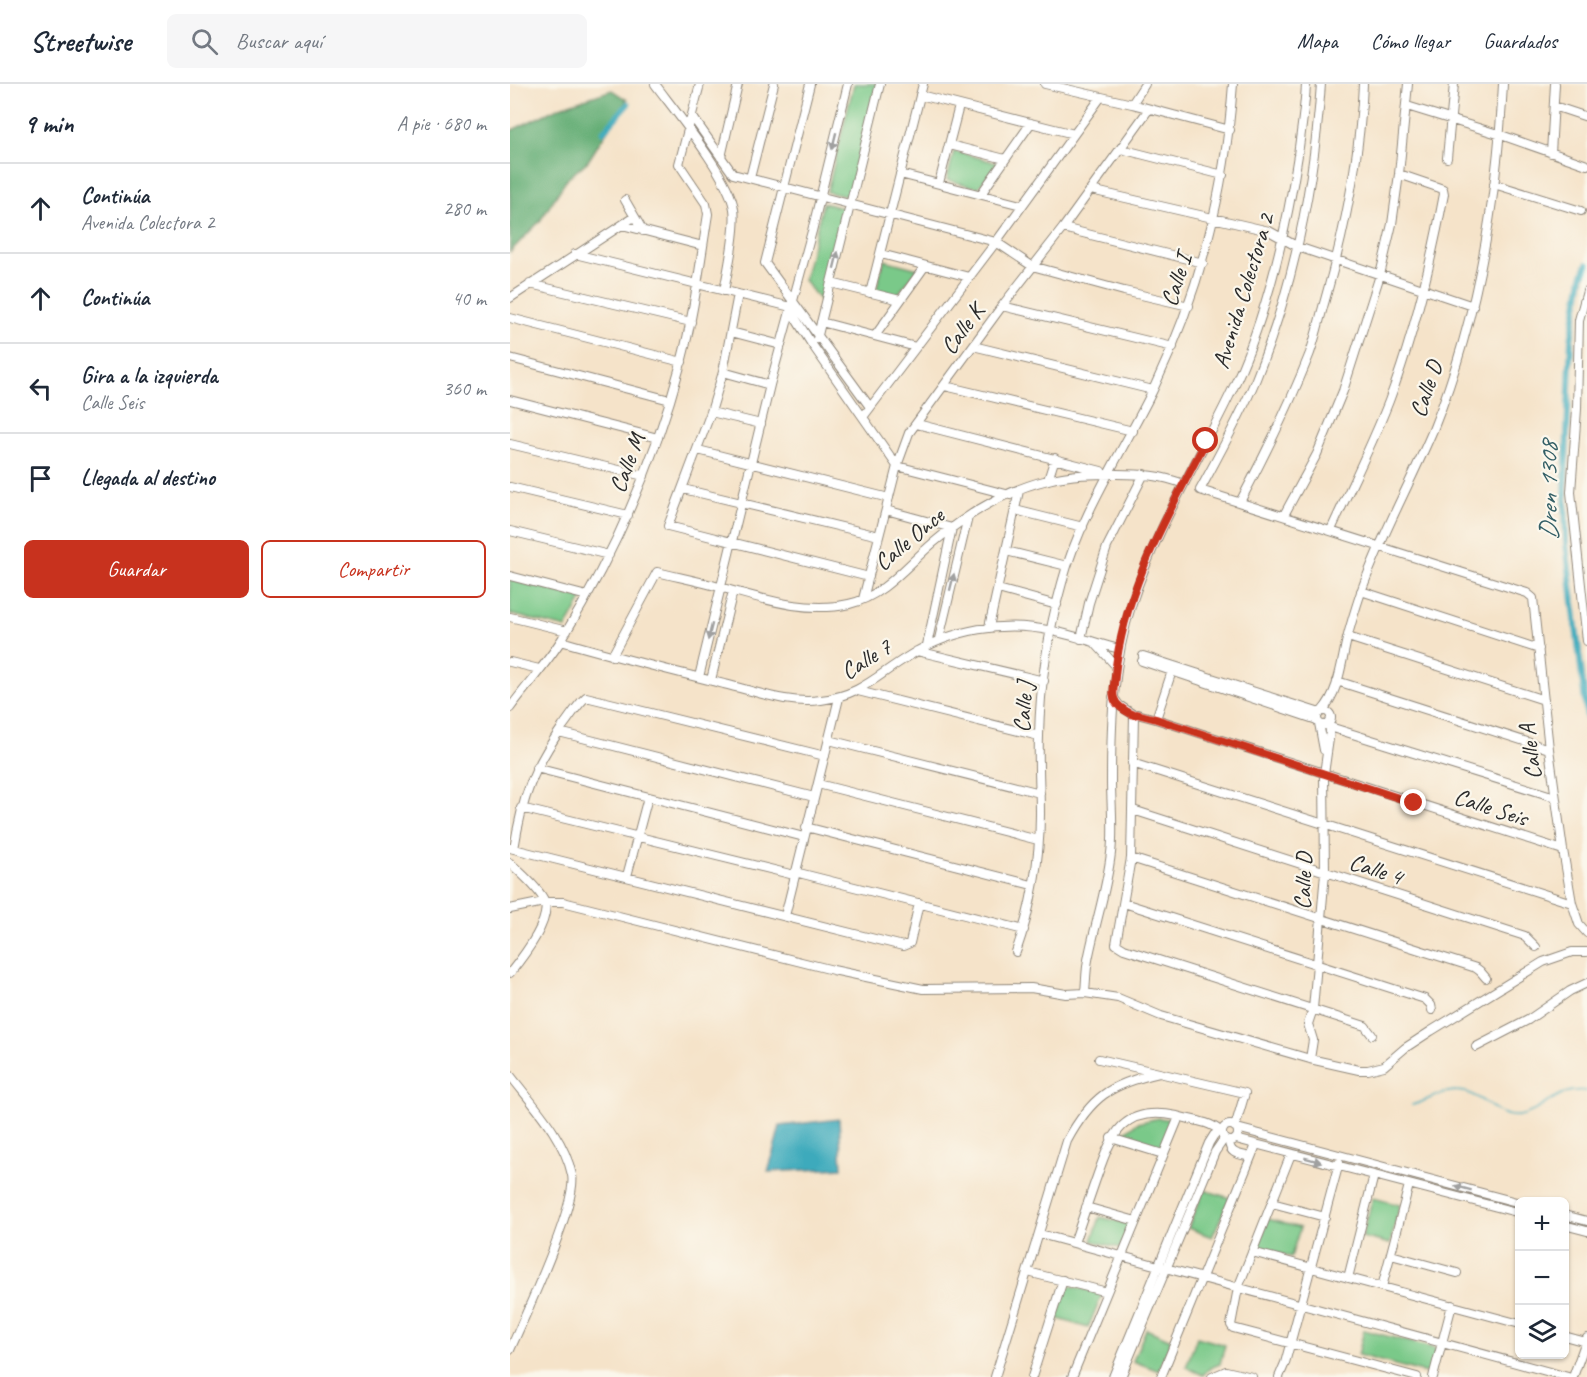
<!DOCTYPE html>
<html lang="es">
<meta charset="utf-8">
<style>
:root{--surface:#fff;--page:#f6f6f7;--text:#1f2937;--muted:#747a83;--line:#e0e1e3;--accent:#c8321e}
body{margin:0;font-family:Caveat,sans-serif;background:var(--page);color:var(--text)}
.controls{position:absolute;right:18px;bottom:18px;display:grid;overflow:hidden;border-radius:9px;box-shadow:0 2px 4px #0004}
.controls button{width:54px;height:54px;display:grid;place-items:center;padding:0;border:0;border-bottom:2px solid var(--line);background:var(--surface);color:var(--text);font:30px sans-serif}
.stop{position:absolute;width:18px;height:18px;margin:-14px;border:4px solid #c8321e;border-radius:50%;background:#fff}
.stop.end{background:#c8321e;border-color:#fff;box-shadow:0 2px 6px #0008}
.list{margin:0;padding:0;list-style:none}
h2{display:flex;justify-content:space-between;align-items:center;height:78px;margin:0;padding:0 24px;font-size:26px}
h2 small{font-size:20px;font-weight:400;color:var(--muted)}
.list li{display:grid;grid-template-columns:39px 1fr auto;gap:18px;align-items:center;box-sizing:border-box;height:90px;padding:0 24px;border-top:2px solid var(--line)}
.list b{display:block;font-size:22px;white-space:nowrap}
.list p{margin:0;font-size:20px;white-space:nowrap;color:var(--muted)}
.list em{font-size:20px;font-style:normal;color:var(--muted)}
.actions{display:flex;gap:12px;padding:18px 24px}
.actions a{flex:1;padding:14px 0;border:2px solid var(--accent);border-radius:9px;text-align:center;font-size:21px;color:var(--accent)}
.actions .main{background:var(--accent);color:#fff}
.icon{flex:none;width:33px;height:33px;fill:none;stroke:currentColor;stroke-width:2;stroke-linecap:round;stroke-linejoin:round}
.map{position:relative;flex:none;width:1077px;height:1293px;overflow:hidden}
header{display:flex;align-items:center;gap:36px;box-sizing:border-box;height:84px;padding:0 30px;background:var(--surface);border-bottom:2px solid var(--line)}
header strong{font-size:28px}
nav{display:flex;gap:33px;margin-inline-start:auto;font-size:21px}
.search{width:420px;height:54px;background:var(--page);display:flex;align-items:center;gap:15px;box-sizing:border-box;padding:0 21px;border-radius:9px;color:var(--muted);font-size:22px}
main{display:flex}
aside{flex:1;background:var(--surface)}
.map>svg:first-child{display:block}
</style>
<header>
<strong>Streetwise</strong>
<div class="search"><svg class="icon" aria-label="search" viewBox="0 0 24 24"><circle cx="10" cy="10" r="6"/><path d="M15 15l6 6"/></svg>Buscar aquí</div>
<nav><a>Mapa</a><a>Cómo llegar</a><a>Guardados</a></nav>
</header>
<main>
<aside>
<h2>9 min<small>A pie · 680 m</small></h2>
<ul class="list">
<li><svg class="icon" aria-label="ahead" viewBox="0 0 24 24"><path d="M12 20V5M6 11l6-6 6 6"/></svg><div><b>Continúa</b><p>Avenida Colectora 2</p></div><em>280 m</em></li>
<li><svg class="icon" aria-label="ahead" viewBox="0 0 24 24"><path d="M12 20V5M6 11l6-6 6 6"/></svg><div><b>Continúa</b></div><em>40 m</em></li>
<li><svg class="icon" aria-label="left" viewBox="0 0 24 24"><path d="M17 20v-9H6M10 6l-5 5 5 5"/></svg><div><b>Gira a la izquierda</b><p>Calle Seis</p></div><em>360 m</em></li>
<li><svg class="icon" aria-label="arrive" viewBox="0 0 24 24"><path d="M6 21V4h12l-3 4 3 4H6"/></svg><div><b>Llegada al destino</b></div></li>
</ul>
<div class="actions"><a class="main">Guardar</a><a>Compartir</a></div>
</aside>
<div class="map">
<svg width="1077" height="1293" viewBox="0 0 1077 1293">
<rect width="100%" height="100%" fill="#fbf7ec"/>
<filter id="ink" filterUnits="userSpaceOnUse"><feTurbulence type="fractalNoise" baseFrequency=".0167" numOctaves="2"/><feDisplacementMap in="SourceGraphic" scale="12" xChannelSelector="R" yChannelSelector="G"/><feConvolveMatrix kernelMatrix="1 2 1 2 8 2 1 2 1" color-interpolation-filters="sRGB"/></filter>
<filter id="wash" filterUnits="userSpaceOnUse"><feTurbulence type="fractalNoise" baseFrequency=".008" numOctaves="4" result="noise"/><feDisplacementMap in="SourceGraphic" scale="24" xChannelSelector="R" yChannelSelector="G"/><feGaussianBlur stdDeviation="1.35" result="paint"/><feColorMatrix in="noise" values="0 0 0 0 0 0 0 0 0 0 0 0 0 0 0 0 0 1.4 0 .05"/><feComposite in="paint" operator="in"/></filter>
<g filter="url(#wash)">
<rect width="100%" height="100%" fill="#f5e3c9"/>
<path fill="#7ac989" stroke="#527a5a" stroke-width="1.5" d="M344,0h23l-28,113 -22,-5z
M444,67l44,12 -20,25 -31,-8z
M313,119l23,6 -24,94 -18,-23z
M374,176l34,9 -21,26 -18,-5 -2,-3z
M0,495l73,19 -17,30 -56,-14z
M649,1034l13,2 -11,28 -42,-11 18,-14z
M694,1106l26,8 -18,39 -24,-9z
M863,1114l27,7 -10,39 -28,-7z
M590,1133l30,7 -10,24 -28,-7z
M758,1135l32,9 -9,29 -33,-9z
M558,1201l34,9 -14,34 -32,-10z
M636,1245l25,11 -12,31 -26,-10z
M854,1246l73,19 -7,25 -72,-19z
M687,1253l28,8 -5,19 -10,4 -7,7 -17,-8z"/>
<path fill="#63ad75" stroke="#476c50" stroke-width="1.5" d="M102,6l15,10 -39,61 -21,18 -27,42 -30,31v-121l50,-24z"/>
<path fill="#3daabc" stroke="#346a74" stroke-width="1.5" d="M329,1035l3,49 -74,4 12,-46z"/>
<g fill="none" stroke-linecap="round" stroke-linejoin="round">
<path stroke="#3daabc" stroke-width="1.5" d="M902,1021c20,-5 30,-17 53,-13 20,5 32,27 54,24 25,-4 37,-30 68,-25"/>
<path stroke="#3daabc" stroke-width="6" d="M93,48l25,-28
M1077,180l-5,13 -11,63 -6,144 1,60 21,174"/>
</g>
</g>
<g filter="url(#ink)">
<g fill="none" stroke-linecap="round" stroke-linejoin="round">
<defs>
<path id="minor" d="M145,0c20,27 75,94 79,125 3,19 -6,61 -10,82
M300,0l-45,179 105,144
M535,0l87,20 98,26
M796,0c-1,24 -5,47 -8,71 -12,77 -30,157 -63,229 -34,73 -78,141 -103,219 -19,58 -21,118 -21,178 0,24 3,49 0,72 -4,36 -16,71 -23,107 -2,10 -2,22 -3,33l33,5 43,18 149,43 49,11h9l16,-4 21,-18 26,-17 112,-69 29,-10h15
M811,0c-7,101 -27,201 -65,295 -16,38 -36,74 -56,111l327,103 6,5 16,151 14,101 9,53 7,21 8,9
M410,11l154,39
M622,20l13,-20
M897,22l94,29 86,30
M1044,22l33,11
M182,32l41,58 263,68 36,24 92,25 65,15
M440,61l55,14
M611,65l102,26
M1041,69l4,-69
M211,73l17,-73
M937,74l7,-74
M390,90l121,31
M240,94l24,-94
M429,99l20,-77
M984,100l87,27
M581,106l178,41 29,16 175,59
M471,110l50,-71
M115,116l18,31
M112,141l81,21
M553,144l140,35
M65,170l216,53
M371,170l88,23
M321,199l69,17
M20,200l161,38
M1077,207l-8,29 -2,89 -6,83 16,149
M360,209l53,-209
M228,210l-15,78 -12,40 -43,114 201,51
M0,214l124,-81
M492,222l171,41
M281,223l5,12 15,24 86,123 113,29
M0,234l172,44
M311,238l95,25
M221,248l50,13
M365,252l50,-70
M307,255l63,-255
M463,262l180,44
M0,274l160,42
M213,288l47,13
M435,302l188,45
M0,316l148,38
M201,328l50,12
M353,333l133,-175 105,-145
M407,340l184,47
M0,360l134,32
M188,366l191,48
M538,396l7,-22
M0,403l118,28
M173,405l196,47
M730,418c26,-49 50,-98 70,-149 6,-17 10,-36 15,-53 20,-70 35,-143 38,-216
M376,426l66,18 -25,117
M505,426l68,17
M774,431l33,-61 26,-63 37,-116 12,-51 7,-50 9,-90
M821,446c19,-42 41,-85 58,-129 25,-66 42,-138 55,-207l-1,-5 -44,-15
M0,447l99,24
M496,467l61,15
M0,492l77,20
M488,505l59,16
M851,507l178,58
M353,515l34,-133 12,-33 93,-127 61,-78 86,-119
M0,533l57,14
M479,543l30,-136
M838,553l196,63
M429,555l29,-122
M571,555l8,-36 18,-56 37,-73
M51,557c54,16 108,29 163,43 31,7 65,21 97,16 41,-5 56,-25 88,-44 43,-27 95,-36 144,-25 22,5 44,12 66,18
M585,559l21,23
M407,567l127,30
M102,572l45,-84c20,5 41,9 62,15 42,11 86,27 130,17 35,-8 58,-39 84,-61 33,-28 73,-53 115,-63 23,-6 46,-6 69,-6 25,0 43,1 67,10
M633,572l177,57
M632,577l175,59
M0,578l29,7
M189,593l71,-292 42,-154 36,-147
M201,596l22,-89
M827,597l212,68
M348,607l181,45
M603,613l6,8 15,10 3,-1 19,5 407,131
M0,624c17,-23 37,-45 52,-69 53,-86 93,-179 119,-276 13,-49 19,-99 27,-149l-2,-10 -27,-40 21,-80
M812,627c17,-19 19,-47 25,-72 4,-16 9,-32 14,-47 20,-56 49,-108 72,-162 44,-109 64,-229 70,-346
M807 634a7 7 0 1 1 14 0a7 7 0 1 1-14 0Z
M624,631l-3,143 -15,86 8,5 241,77 7,9
M646,635l16,-48
M809,639l5,27
M820,643l225,70
M49,648l255,65
M319,656l211,53
M622,679l440,140
M26,684l268,69
M308,700l220,56
M11,724l273,67
M623,726l392,126 11,11
M296,743l226,58
M0,764l393,98 7,-3 9,-40
M4,765c8,-51 19,-81 49,-123 7,-9 14,-21 23,-29l239,59
M621,774l345,110 4,3 6,7
M0,779c11,10 25,22 33,35 12,19 -21,60 -33,75
M285,788l229,58
M117,792l21,-79
M614,819l301,96 6,6 1,5
M0,825l34,-7h19l270,68 90,19 108,-1 35,6 19,-1
M275,832l54,-218
M506,868c15,-42 24,-93 24,-138 0,-26 -2,-52 -1,-78 1,-51 9,-103 23,-153 18,-68 60,-130 91,-193 47,-99 72,-197 80,-306
M966,963l52,-27 42,-29 17,-8
M589,975l146,34 -10,34
M800,975l3,-19 -5,-16 5,-15 12,-136 -1,-99 6,-42 -1,-10
M0,991c23,30 54,62 62,100 6,28 -48,143 -62,175
M712 1049a8 8 0 1 1 16 0a8 8 0 1 1-16 0Z
M727,1044l283,75
M601,1054l52,16
M726,1055l284,74
M719,1058c1,13 11,12 22,15
M781,1070l-53,134 -7,37 2,3 184,49
M762,1119l53,14
M576,1123l50,14
M1054,1131l23,6
M1054,1141l23,6
M530,1150l528,143
M564,1159c7,-20 14,-41 21,-61 16,-45 25,-78 82,-66 14,4 32,5 43,15
M742,1168l268,72
M881,1171l66,18
M518,1188l79,20
M838,1194l26,-103
M872,1203l27,-102
M1054,1252l22,6
M485,1293l72,-236c24,-44 43,-57 92,-68
M522,1293l31,-97
M562,1293l107,-260
M603,1293l96,-234 5,-8 9,-6
M611,1293l94,-225 9,-13
M651,1293l95,-232
M702,1293l14,-6 26,6
M769,1293l6,-14 54,-200
M923,1293l19,-72
M1063,1293l14,-39"/>
</defs>
<use href="#minor" stroke="#90877a" stroke-width="10"/>
<use href="#minor" stroke="#fff" stroke-width="8"/>
</g>
<defs><path id="oneway-solid" d="M-6-.8H1V-3.2L6.5 0L1 3.2V.8H-6Z" transform="scale(1.5)"/></defs>
<g fill="#a0a0a0">
<use href="#oneway-solid" transform="translate(324 57) rotate(104)"/>
<use href="#oneway-solid" transform="translate(326 176) rotate(-76)"/>
<use href="#oneway-solid" transform="translate(442 498) rotate(-76)"/>
<use href="#oneway-solid" transform="translate(200 548) rotate(104)"/>
<use href="#oneway-solid" transform="translate(803 1076) rotate(15)"/>
<use href="#oneway-solid" transform="translate(953 1104) rotate(-165)"/>
</g>
</g>
<g fill="none" stroke-linecap="round" stroke-linejoin="round" filter="url(#ink)">
<path stroke="#c8321e" stroke-width="8" d="M696,357c-38,73 -83,150 -91,234 0,6 -3,16 -1,23 2,8 13,14 20,17l3,-1 19,5 258,84"/>
</g>
<g text-anchor="middle" stroke-width="4.5" stroke-linejoin="round" paint-order="stroke">
<g font-size="24" fill="#2b2b2b" stroke="#fbf7ec">
<text transform="translate(666 196) rotate(-72)" y="8">Calle I</text>
<text transform="translate(733 207) rotate(-73)" y="8">Avenida Colectora 2</text>
<text transform="translate(452 245) rotate(-54)" y="8">Calle K</text>
<text transform="translate(916 305) rotate(-71)" y="8">Calle D</text>
<text transform="translate(117 379) rotate(-69)" y="8">Calle M</text>
<text transform="translate(399 455) rotate(-40)" y="8">Calle Once</text>
<text transform="translate(356 575) rotate(-32)" y="8">Calle 7</text>
<text transform="translate(513 623) rotate(-86)" y="8">Calle J</text>
<text transform="translate(1020 668) rotate(-97)" y="8">Calle A</text>
<text transform="translate(981 723) rotate(18)" y="8">Calle Seis</text>
<text transform="translate(866 785) rotate(18)" y="8">Calle 4</text>
<text transform="translate(793 797) rotate(-88)" y="8">Calle D</text>
</g>
<g font-size="26" font-style="italic" fill="#325e65" stroke="#fbf7ec">
<text transform="translate(1038 407) rotate(-90)" y="9">Dren 1308</text>
</g>
</g>
</svg>
<div class="controls">
<button>+</button>
<button>−</button>
<button><svg class="icon" aria-label="layers" viewBox="0 0 24 24"><path d="M12 4l9 5-9 5-9-5zM3 14l9 5 9-5"/></svg></button>
</div>
<div class="stop" style="left:696px;top:357px"></div>
<div class="stop end" style="left:904px;top:719px"></div>
</div>
</main>
